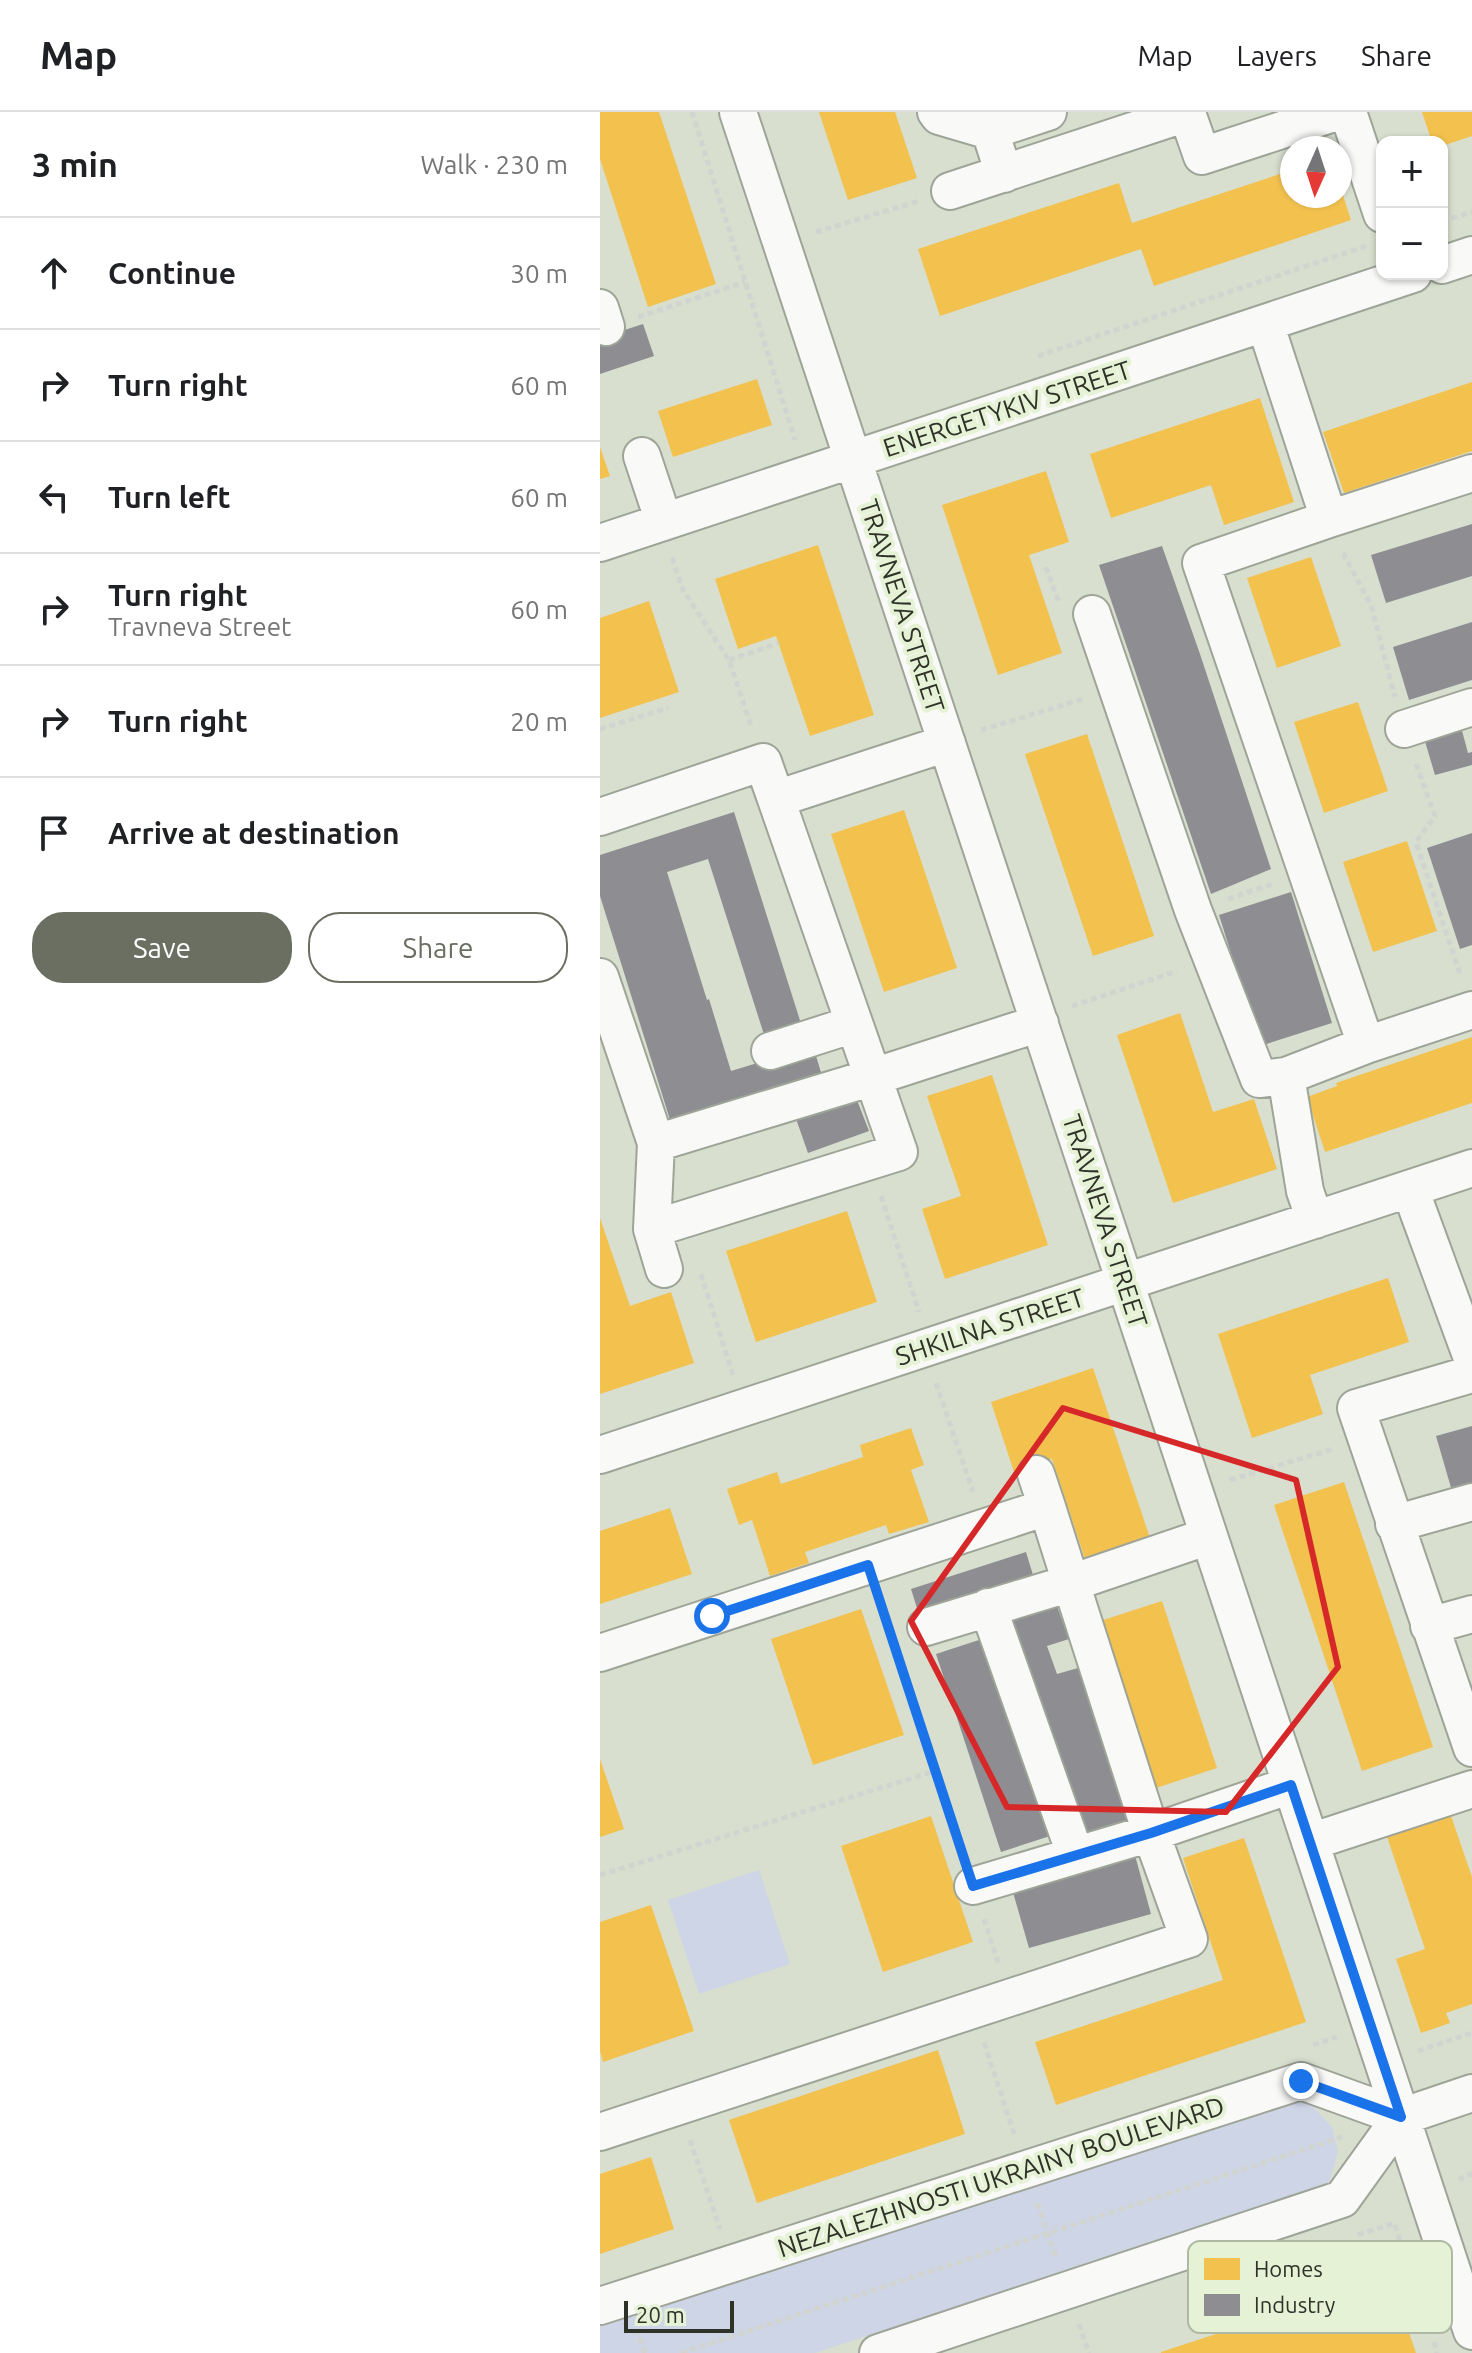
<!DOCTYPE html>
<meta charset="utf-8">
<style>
:root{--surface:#fff;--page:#f6f6f6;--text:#202124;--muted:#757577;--line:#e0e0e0;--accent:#6a6f62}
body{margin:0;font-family:Ubuntu,sans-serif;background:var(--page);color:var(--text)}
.controls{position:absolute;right:24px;top:24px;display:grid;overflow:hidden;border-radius:16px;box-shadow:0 2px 6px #0004}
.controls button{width:72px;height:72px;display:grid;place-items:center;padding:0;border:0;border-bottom:2px solid var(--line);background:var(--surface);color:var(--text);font:40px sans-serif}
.compass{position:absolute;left:680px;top:24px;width:72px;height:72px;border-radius:50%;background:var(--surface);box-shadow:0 2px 6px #0004;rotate:183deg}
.scale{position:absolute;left:24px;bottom:20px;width:110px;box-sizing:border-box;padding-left:8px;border:4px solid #2e3228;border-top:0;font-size:22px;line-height:28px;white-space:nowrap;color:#2e3228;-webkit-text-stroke:6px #e6f2d6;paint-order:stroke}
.stop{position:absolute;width:24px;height:24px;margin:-18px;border:6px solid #1a73e8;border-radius:50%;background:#fff}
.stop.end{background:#1a73e8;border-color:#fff;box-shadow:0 2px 8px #0008}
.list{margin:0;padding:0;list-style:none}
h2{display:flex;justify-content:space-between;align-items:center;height:104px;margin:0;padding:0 32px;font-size:34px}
h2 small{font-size:26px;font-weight:400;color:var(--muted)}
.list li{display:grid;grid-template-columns:52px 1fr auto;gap:24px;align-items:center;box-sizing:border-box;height:112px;padding:0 32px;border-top:2px solid var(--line)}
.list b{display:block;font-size:30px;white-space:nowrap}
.list p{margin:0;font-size:26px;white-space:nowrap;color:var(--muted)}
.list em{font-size:26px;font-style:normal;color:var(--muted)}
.actions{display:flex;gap:16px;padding:24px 32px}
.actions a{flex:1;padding:18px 0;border:2px solid var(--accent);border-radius:32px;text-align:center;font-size:28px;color:var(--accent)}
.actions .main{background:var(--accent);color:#fff}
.icon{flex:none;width:44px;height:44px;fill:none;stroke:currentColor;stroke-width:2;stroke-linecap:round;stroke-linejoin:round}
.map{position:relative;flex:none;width:872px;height:2241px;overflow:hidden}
header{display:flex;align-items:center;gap:48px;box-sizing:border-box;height:112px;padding:0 40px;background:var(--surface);border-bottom:2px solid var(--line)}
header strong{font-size:38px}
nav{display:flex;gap:44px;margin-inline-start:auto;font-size:28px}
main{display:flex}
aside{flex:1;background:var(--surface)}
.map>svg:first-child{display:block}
</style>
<header>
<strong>Map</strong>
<nav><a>Map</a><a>Layers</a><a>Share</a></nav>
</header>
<main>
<aside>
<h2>3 min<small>Walk · 230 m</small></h2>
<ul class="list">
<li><svg class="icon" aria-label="ahead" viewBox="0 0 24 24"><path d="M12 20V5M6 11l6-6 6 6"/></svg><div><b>Continue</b></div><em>30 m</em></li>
<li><svg class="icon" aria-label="right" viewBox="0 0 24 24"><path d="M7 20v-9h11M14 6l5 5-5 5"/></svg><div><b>Turn right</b></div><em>60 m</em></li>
<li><svg class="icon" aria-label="left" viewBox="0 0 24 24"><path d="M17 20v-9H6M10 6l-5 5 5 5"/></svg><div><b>Turn left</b></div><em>60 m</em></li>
<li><svg class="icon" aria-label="right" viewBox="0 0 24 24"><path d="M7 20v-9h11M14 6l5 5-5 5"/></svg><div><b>Turn right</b><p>Travneva Street</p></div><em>60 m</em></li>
<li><svg class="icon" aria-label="right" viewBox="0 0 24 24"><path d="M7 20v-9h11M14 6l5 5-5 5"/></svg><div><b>Turn right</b></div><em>20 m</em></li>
<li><svg class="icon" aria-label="arrive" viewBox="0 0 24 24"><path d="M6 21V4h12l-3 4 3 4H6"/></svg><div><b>Arrive at destination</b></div></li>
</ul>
<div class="actions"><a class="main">Save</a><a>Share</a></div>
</aside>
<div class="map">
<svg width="872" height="2241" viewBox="0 0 872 2241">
<rect width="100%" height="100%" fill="#d8dfcf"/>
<path fill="#ced5e6" d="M159,1758l31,94 -91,30 -31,-94z
M702,1983l30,32 6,25 -9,31 -514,170h-215v-26z"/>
<path fill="#f2c14e" d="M0,0h59l57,172 -68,23 -48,-148z
M219,0h76l22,66 -69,22z
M822,0h50v24l-30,10v-4h-10z
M692,58v26h48l1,-7 10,31 -197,66 -13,-37 -201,67 -22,-67 201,-66 13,40z
M157,267l15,46 -99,32 -15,-46z
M872,270v69l-128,42 -21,-61z
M660,286l34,104 -70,23 -13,-40 -100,33 -21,-64z
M0,335l10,29 -10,3z
M446,359l23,71 -40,13 33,98 -64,22 -56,-170z
M218,433l56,170 -64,21 -34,-100 -38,13 -23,-70z
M711,445l30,89 -64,22 -30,-90z
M49,489l30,91 -79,26v-100z
M758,590l30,89 -64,22 -30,-91z
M487,622l67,202 -61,20 -68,-202z
M304,698l53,158 -73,24 -53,-158z
M807,729l30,90 -64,21 -30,-90z
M580,901l33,99 41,-13 23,70 -104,34 -56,-168z
M872,925v66l-147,49 -18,-55 30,-11 -1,-3z
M392,963l56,170 -103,34 -23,-70 39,-13 -34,-100z
M247,1099l30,91 -121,40 -30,-91z
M0,1106l30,88 41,-14 23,71 -94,31z
M788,1166l21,64 -99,33 13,39 -71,24 -34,-104z
M493,1256l57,170 -65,21 -33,-100 -38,13 -23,-70z
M311,1316l13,37 -13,5 18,52 -40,12 -3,-9 -81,27 4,11 -39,13 -18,-56 -13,5 -12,-36 50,-17 4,12 82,-27 -3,-12z
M744,1370l89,265 -71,24 -88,-266z
M70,1396l22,66 -92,30v-73z
M562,1489l55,167 -61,20 -56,-167z
M261,1497l43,126 -91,30 -42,-126z
M0,1647l24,70 -24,8z
M850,1701l22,64v127l-26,9 4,10 -29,10 -25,-74 29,-10 -39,-115z
M331,1704l42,126 -90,30 -42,-126z
M644,1726l62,184 -250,83 -21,-63 188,-62 -40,-122z
M51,1793l43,126 -91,31 -3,-11v-129z
M338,1938l27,84 -208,69 -28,-83z
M51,2045l23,72 -74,25v-80z
M790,2165l26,76h-255v-1z"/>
<path fill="#8d8d92" d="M43,212l11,32 -54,18v-36z
M872,412v52l-86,27 -15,-48z
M562,434l38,108 71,215 -60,25 -112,-329z
M872,510v58l-63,20 -16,-53z
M861,615l7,26 4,-1v13l-37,10 -11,-37z
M134,700l70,221 -37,11 -59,-185 -41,13 40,128 2,-1 22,72 82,-25 10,33 -151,47 -72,-230v-41z
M872,721v112l-12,4 -33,-101z
M691,780l41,131 -72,23 -41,-131z
M255,983l14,36 -61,22 -13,-37z
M872,1314v68l-18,4 -18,-62z
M426,1440l10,33 -115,36 -10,-32z
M454,1486l15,41 -22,7 10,28 21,-6 53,153 -55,19 -77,-223z
M385,1526l65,198 -49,16 -65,-198z
M533,1736l18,66 -122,34 -19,-66z"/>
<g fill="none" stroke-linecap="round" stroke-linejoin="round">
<defs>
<path id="minor" d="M138,0l734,2219
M336,0l3,4 51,15
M748,0l34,102
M404,62l-14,-43 58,-19
M350,79l237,-78 15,43 135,-44
M842,153l30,-10
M0,196l6,19
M665,211l64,196
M42,344l22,66
M0,431l813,-269
M492,502l101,296 66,169 27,-3
M804,617l68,-22
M0,705l163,-55 13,37 171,-56
M0,865l56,166 -4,86 12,40
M766,933l-165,-482 128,-44 143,-46
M170,939l84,-27
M56,1031l217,-66 167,-54
M810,1077l62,169
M715,1108l-10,-29 -19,-115 80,-31 106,-35
M52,1117l247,-77 -123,-353
M872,1262l-116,34 116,340
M0,1343l872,-287
M436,1362l11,33
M794,1412l78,-22
M388,1495l87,247
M829,1514l43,-12
M0,1541l447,-146 24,76 138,-47
M710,1730l162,-53
M373,1774l178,-53 140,-48
M0,2020l589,-193 -38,-106 -80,-250 -145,44
M0,2194l701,-225 100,36
M278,2241l464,-154 59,-82 71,-24"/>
</defs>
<use href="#minor" stroke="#9fa498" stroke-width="40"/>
<path stroke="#d2d4d0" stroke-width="5" stroke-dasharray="6 4" stroke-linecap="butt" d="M92,0l103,328
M842,109l30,-9
M216,120l103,-31
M38,205l107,-35
M438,244l328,-110
M743,441l28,52 24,92
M72,446l11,32 46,70 23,69
M446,455l12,34
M129,548l50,-17
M0,617l68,-21
M381,618l102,-31
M816,652l19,52 -19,26 45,135
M628,787l44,-15
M472,894l105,-35
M281,1084l38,116
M101,1162l32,101
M336,1271l37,109
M630,1368l103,-31
M280,1488l8,25
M296,1537l66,204
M0,1763l335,-104
M384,1807l14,44
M384,1931l31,93
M713,1933l24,-8
M818,1939l54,-18
M90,2028l30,89
M862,2069l-1,-3 11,-4
M437,2091l19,54
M758,2123l36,-12 13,38
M479,2212l10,29
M36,2217l9,24
M834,2230l3,11
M81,2241l661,-216"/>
<use href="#minor" stroke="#f9faf8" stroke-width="36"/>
</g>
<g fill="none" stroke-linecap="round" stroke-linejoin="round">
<path stroke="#1a73e8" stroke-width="10" d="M112,1504l156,-51 105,321 178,-53 140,-48 110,332 -100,-36"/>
</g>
<path fill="none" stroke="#d62828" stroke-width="6" stroke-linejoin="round" d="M463,1296l233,72 42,187 -112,145 -219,-5 -96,-186z"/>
<g text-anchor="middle" stroke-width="8" stroke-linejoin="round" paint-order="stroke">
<g font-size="26" fill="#2e3228" stroke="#e6f2d6">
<text transform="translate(407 297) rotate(-18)" y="9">ENERGETYKIV STREET</text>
<text transform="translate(302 494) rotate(72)" y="9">TRAVNEVA STREET</text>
<text transform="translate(505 1109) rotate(72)" y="9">TRAVNEVA STREET</text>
<text transform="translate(390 1215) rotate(-18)" y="9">SHKILNA STREET</text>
<text transform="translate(401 2065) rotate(-18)" y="9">NEZALEZHNOSTI UKRAINY BOULEVARD</text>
</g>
</g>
<rect x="588" y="2129" width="264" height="92" rx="12" fill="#e6f2d6" stroke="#afb8a2" stroke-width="2"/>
<rect x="604" y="2146" width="36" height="22" fill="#f2c14e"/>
<rect x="604" y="2182" width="36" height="22" fill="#8d8d92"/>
<g font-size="22" fill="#2e3228">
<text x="654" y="2165">Homes</text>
<text x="654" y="2201">Industry</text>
</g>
</svg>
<div class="controls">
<button>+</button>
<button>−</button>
</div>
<svg class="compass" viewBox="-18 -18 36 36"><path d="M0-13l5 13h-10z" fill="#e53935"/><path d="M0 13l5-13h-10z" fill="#757577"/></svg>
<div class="scale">20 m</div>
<div class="stop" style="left:112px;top:1504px"></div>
<div class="stop end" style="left:701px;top:1969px"></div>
</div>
</main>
